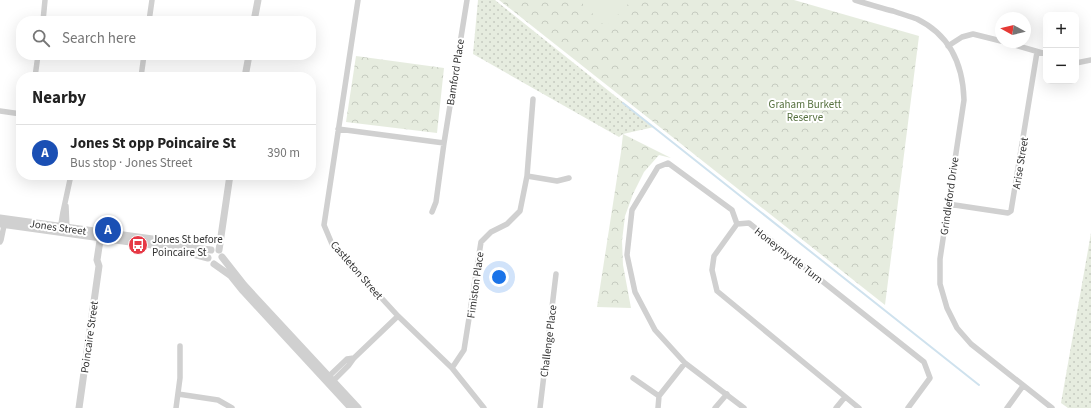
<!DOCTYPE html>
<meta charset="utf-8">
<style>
:root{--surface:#fff;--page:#f6f6f6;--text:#222;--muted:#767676;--line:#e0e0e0;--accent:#e63946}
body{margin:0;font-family:"Source Sans 3",sans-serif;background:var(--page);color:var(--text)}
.controls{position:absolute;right:12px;top:12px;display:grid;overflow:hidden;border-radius:8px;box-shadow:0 4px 16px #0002}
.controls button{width:36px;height:36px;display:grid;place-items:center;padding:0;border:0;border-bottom:1px solid var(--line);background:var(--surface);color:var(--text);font:20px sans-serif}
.compass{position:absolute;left:995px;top:12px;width:36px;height:36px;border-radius:50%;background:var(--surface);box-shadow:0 4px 16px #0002;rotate:278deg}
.you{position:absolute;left:499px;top:277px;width:14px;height:14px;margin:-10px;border:3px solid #fff;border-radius:50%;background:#1a73e8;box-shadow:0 0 0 6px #1a73e833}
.badge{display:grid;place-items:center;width:26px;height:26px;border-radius:50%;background:var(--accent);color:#fff;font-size:13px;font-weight:700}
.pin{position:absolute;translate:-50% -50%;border:2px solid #fff;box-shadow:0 1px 4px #0006}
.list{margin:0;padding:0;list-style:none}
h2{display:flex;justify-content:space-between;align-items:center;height:52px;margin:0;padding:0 16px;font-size:17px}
h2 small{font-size:13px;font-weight:400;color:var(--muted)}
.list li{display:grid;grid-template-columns:26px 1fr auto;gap:12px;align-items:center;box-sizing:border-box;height:56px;padding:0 16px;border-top:1px solid var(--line)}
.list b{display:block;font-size:15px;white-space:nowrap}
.list p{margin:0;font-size:13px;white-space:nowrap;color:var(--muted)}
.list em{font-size:13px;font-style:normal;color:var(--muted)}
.icon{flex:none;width:22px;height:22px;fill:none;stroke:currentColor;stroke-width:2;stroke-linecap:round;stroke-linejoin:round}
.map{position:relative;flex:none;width:1091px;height:408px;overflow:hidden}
.search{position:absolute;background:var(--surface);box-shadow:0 4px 16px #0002;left:16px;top:16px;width:300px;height:44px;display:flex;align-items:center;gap:10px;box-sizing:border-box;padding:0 14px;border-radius:16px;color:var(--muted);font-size:15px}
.panel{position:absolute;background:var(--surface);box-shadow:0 4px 16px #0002;left:16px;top:72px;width:300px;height:108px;border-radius:16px}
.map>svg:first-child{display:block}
</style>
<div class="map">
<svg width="1091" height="408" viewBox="0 0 1091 408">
<defs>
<pattern id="grass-dots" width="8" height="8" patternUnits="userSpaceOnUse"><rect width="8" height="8" fill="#e6ecdf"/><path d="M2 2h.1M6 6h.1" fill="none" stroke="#c6cbc0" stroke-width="1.8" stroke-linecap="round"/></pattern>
<pattern id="park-crowns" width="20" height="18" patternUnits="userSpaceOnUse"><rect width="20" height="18" fill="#e6ecdf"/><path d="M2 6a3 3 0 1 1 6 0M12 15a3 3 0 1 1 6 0" fill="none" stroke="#c6cbc0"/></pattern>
</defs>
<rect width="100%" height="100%" fill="#fff"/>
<path fill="url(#grass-dots)" d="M478,0h17l159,127 -31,7 -4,3 -146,-83z
M1091,233v175h-23l-7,-5z"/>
<path fill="url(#park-crowns)" d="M499,0h295l125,36 -34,269z
M356,56l88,12 -7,65 -91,-11z
M623,134l48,24 -12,-3 -15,17 -11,22 -8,22 -3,25 1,24 8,43 -34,-1 24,-155z"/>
<path fill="#e6ecdf" d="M579,0h53l-26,27z"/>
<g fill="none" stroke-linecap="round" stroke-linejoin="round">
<path stroke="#cfe2ee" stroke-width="2" d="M623,103l356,282"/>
<path stroke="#d0d0d0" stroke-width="5.5" d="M358,0l-34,225 8,19 66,72 54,52 32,40
M855,0c13,4 26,8 38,11 8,3 16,5 24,8 33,16 46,45 47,81l-24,159v25l7,24 10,20 14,16 81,64
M43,21l2,-21
M149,21l3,-21
M1004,42l42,12
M948,46l14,-9 11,-3 28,7
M1076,63l15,-3
M35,77l3,-22
M141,77l3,-22
M0,111l21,3
M338,129l106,14
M527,176l30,5 12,-3
M948,204l60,9 3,-2 26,-159
M66,206l1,24
M432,212l4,-10 8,-59 23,-143
M737,224l-5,-14 -64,-47 -10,4 -26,43 -5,45 8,37 20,38 30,33 59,45
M60,230l3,-18 8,-37
M0,242l1,-2 4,-19
M452,368l12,-18 17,-108 10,-10 16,-8 13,-13 7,-35 6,-77
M633,378l26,18
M326,379l21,-20 7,-1
M331,383l18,-18 5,-7 44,-42
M178,394l40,6 14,8
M176,408l4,-30v-32
M540,408l16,-134
M658,408l1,-12 26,-33
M715,408l12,-14
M836,408l9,-11
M859,408l-142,-117 -5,-21 2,-14 23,-32 12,-1 175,139 6,16 -22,30
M1007,408l16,-22"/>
<path stroke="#d0d0d0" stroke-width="7" d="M254,21l4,-21
M245,77l4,-22
M0,218l167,23 27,7 17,2
M0,224l166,23 42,11
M219,250l11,-75
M222,257l22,28 114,123
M214,264l17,12 12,15 108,117
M79,408l20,-142 -2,-6 4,-26"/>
</g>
<defs>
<symbol id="bus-disc" viewBox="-11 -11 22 22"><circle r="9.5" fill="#e63946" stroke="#fff"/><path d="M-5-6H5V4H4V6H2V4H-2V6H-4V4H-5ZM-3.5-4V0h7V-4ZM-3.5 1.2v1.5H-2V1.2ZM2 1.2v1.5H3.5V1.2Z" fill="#fff"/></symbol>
</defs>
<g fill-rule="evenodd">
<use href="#bus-disc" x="127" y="234" width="22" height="22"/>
</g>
<g text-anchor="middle" stroke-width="4" stroke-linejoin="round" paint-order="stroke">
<g font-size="11" fill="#333" stroke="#fff">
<text transform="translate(455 72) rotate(-81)" y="4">Bamford Place</text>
<text transform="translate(1020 163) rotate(-81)" y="4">Arise Street</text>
<text transform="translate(949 196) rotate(-82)" y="4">Grindleford Drive</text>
<text transform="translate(58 227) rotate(8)" y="4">Jones Street</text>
<text transform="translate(789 255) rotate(38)" y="4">Honeymyrtle Turn</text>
<text transform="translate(357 270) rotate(49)" y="4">Castleton Street</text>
<text transform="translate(475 285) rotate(-82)" y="4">Fimiston Place</text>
<text transform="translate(89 337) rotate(-82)" y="4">Poincaire Street</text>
<text transform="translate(548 341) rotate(-83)" y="4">Challenge Place</text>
</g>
<g font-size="11" fill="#56703f" stroke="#fff">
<text x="805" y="108">Graham Burkett<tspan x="805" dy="13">Reserve</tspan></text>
</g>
<g font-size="11" fill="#333" stroke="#fff" text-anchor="start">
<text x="152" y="243">Jones St before<tspan x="152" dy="13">Poincaire St</tspan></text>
</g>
</g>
</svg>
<div class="controls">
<button>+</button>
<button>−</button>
</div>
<svg class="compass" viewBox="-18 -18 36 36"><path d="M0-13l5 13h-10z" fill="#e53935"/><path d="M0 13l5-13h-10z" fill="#767676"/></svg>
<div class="you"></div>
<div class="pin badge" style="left:108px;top:230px;background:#1a4fb4">A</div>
<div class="search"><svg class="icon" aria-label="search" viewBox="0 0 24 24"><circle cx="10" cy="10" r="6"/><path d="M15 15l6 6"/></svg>Search here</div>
<section class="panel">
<h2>Nearby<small></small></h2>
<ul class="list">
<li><span class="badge" style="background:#1a4fb4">A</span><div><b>Jones St opp Poincaire St</b><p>Bus stop · Jones Street</p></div><em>390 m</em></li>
</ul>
</section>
</div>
